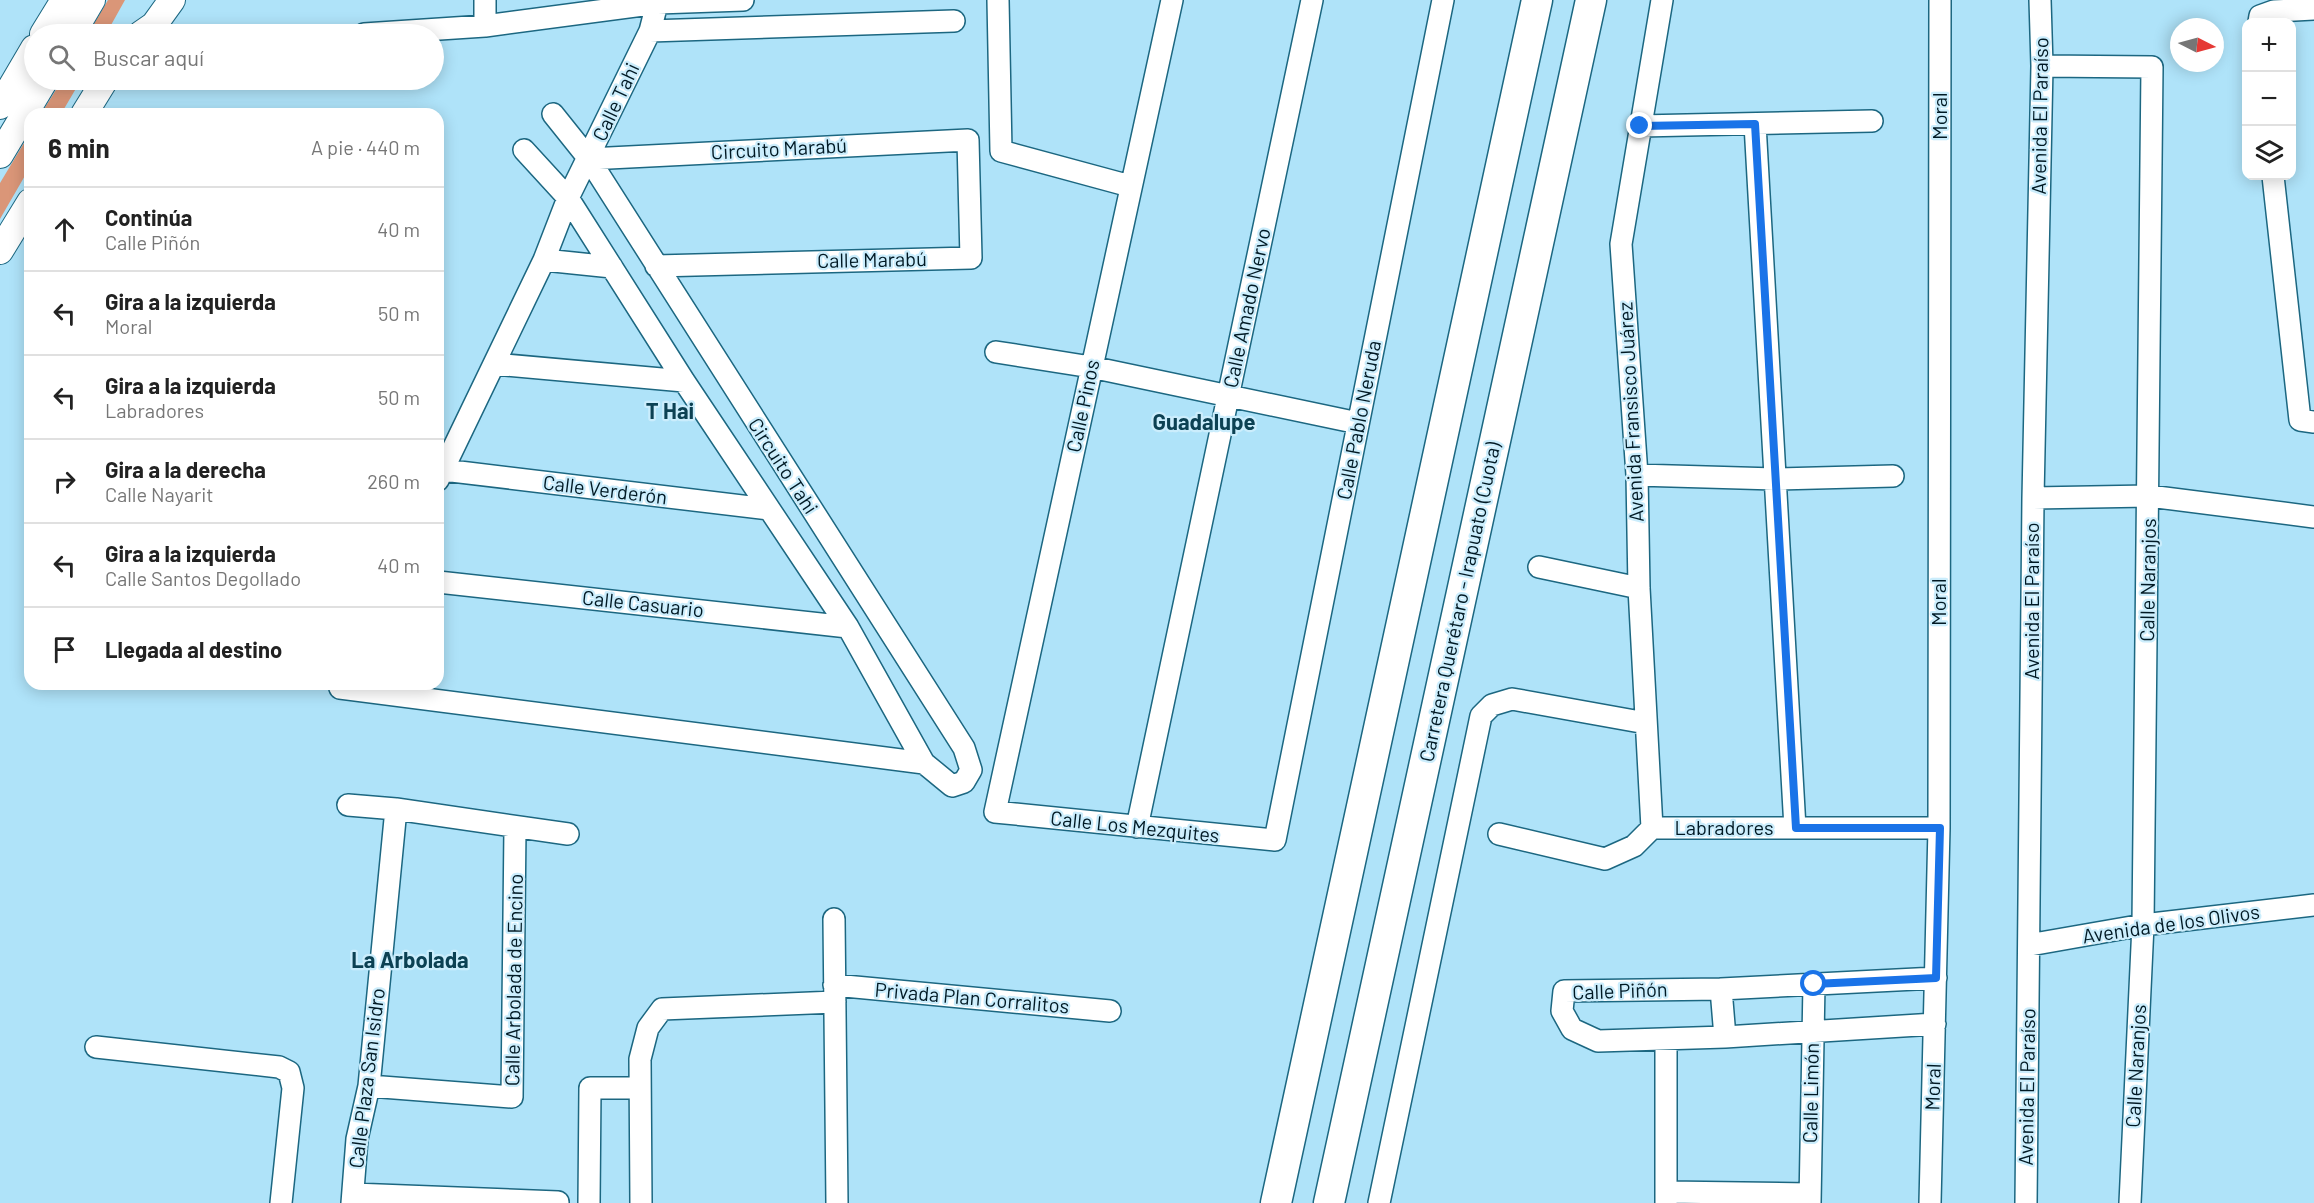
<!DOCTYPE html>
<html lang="es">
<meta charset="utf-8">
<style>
:root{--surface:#fff;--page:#f2f2f2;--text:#222;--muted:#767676;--line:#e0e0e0}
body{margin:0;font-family:Barlow,sans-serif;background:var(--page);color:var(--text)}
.controls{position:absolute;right:18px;top:18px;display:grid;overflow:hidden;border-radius:12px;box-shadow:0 3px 15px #0003}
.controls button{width:54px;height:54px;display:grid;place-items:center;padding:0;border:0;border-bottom:2px solid var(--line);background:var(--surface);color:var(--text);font:30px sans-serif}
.compass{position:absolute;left:2170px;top:18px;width:54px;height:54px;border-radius:50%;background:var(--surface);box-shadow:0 3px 15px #0003;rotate:96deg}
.stop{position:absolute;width:18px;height:18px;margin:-14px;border:4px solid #1a73e8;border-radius:50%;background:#fff}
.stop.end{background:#1a73e8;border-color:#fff;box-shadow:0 2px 6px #0008}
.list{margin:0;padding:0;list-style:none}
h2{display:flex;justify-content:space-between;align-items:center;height:78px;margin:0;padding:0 24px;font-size:26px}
h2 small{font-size:20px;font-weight:400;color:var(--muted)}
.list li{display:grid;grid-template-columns:39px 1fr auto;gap:18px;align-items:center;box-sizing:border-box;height:84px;padding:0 24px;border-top:2px solid var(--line)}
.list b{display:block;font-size:22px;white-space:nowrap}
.list p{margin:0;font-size:20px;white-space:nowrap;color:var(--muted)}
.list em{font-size:20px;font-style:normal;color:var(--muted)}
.icon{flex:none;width:33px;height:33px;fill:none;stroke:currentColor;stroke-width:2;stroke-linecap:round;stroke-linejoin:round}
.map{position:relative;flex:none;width:2314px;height:1203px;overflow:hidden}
.search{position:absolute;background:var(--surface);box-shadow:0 3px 15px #0003;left:24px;top:24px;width:420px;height:66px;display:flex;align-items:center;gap:15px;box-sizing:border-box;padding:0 21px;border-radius:33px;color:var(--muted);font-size:22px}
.panel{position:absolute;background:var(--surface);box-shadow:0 3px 15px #0003;left:24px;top:108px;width:420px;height:582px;border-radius:18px}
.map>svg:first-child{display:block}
</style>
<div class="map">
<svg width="2314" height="1203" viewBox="0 0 2314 1203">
<rect width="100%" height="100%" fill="#afe3f9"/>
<path fill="#da9678" d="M108,0h17l-19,34h-18z
M62,80h19l-20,34h-20z
M30,133v34l-30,52v-36z"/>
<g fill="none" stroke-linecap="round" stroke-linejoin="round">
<defs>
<path id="minor" d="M998,0l3,151 129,35
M1172,0l-177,812 280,28 168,-840
M2259,22l1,-6 14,-5 40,-2
M485,26v-26
M650,31l304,-10
M364,34l121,-8 173,-23 85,-3
M2042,66l110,1 -9,858 -13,278
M1755,124l40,704
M1640,126l232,-5
M524,150l44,48 116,183 164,246 76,136 28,23 12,-4 7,-12 -7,-22 -375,-589 -36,-45
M589,159l379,-19 3,118 -315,8
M2273,176l27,244 14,2
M544,260l68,7
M996,352l95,15 267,56
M495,364l189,17
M443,470l325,39
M1637,475l138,4 118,-3
M438,480l106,-220 24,-62 82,-167 8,-31
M2033,498l116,-2 165,21
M1539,567l100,21
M438,582l410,45
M342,684l-2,4 584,75
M348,805l48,4 172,25
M1137,827l175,-827
M1652,828l-13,-240 -2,-113 -16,-231 41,-244
M1652,828h287
M1499,834l106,25 29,-13 18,-18
M834,919l3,284
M2029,945l114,-20 171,-20
M834,985l276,26
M1721,989l4,48
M1935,1024l-210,13 -127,4 -26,-12 -10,-18 2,-20 157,-2 215,-11
M1666,1039v164
M96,1047l183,20 10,5 4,16 -12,115
M369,1086l143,11 3,-269
M1667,1192l143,2
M353,1194l205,8
M352,1203l5,-64 12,-53 27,-277
M589,1203l1,-115h50
M641,1203l-1,-144 8,-31 14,-19 173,-7
M1379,1203l102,-487 11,-11 20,-6 134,24
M1810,1203l4,-219
M1930,1203l9,-375 1,-828
M2026,1203l7,-705 9,-432 -2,-66"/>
<path id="major" d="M43,34l21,-34
M72,34l20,-34
M141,34l13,-9 18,-25
M0,106l34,-58
M84,114l21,-34
M0,155l45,-75
M0,251l30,-49"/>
<path id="highway" d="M1276,1203l261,-1203
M1329,1203l262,-1203"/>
</defs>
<use href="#minor" stroke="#1c6781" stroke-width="24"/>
<use href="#major" stroke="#1c6781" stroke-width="28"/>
<use href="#highway" stroke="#1c6781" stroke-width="33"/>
<use href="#minor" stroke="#fff" stroke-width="21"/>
<use href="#major" stroke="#fff" stroke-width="26"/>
<use href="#highway" stroke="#fff" stroke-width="30"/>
</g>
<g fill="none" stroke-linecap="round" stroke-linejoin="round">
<path stroke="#1a73e8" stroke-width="8" d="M1640,126l115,-2 41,704h144l-4,150 -122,6"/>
</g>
<g text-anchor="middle" stroke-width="4.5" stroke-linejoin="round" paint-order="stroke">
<g font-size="20" fill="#001924" stroke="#cbedfc">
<text transform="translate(616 102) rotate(-65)" y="7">Calle Tahi</text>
<text transform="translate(1940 116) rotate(-90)" y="7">Moral</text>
<text transform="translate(2040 116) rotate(-89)" y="7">Avenida El Paraíso</text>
<text transform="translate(779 149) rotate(-3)" y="7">Circuito Marabú</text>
<text transform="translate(872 260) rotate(-1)" y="7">Calle Marabú</text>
<text transform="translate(1247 308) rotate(-78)" y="7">Calle Amado Nervo</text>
<text transform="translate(1083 406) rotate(-78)" y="7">Calle Pinos</text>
<text transform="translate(1631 412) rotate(-93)" y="7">Avenida Fransisco Juárez</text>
<text transform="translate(1359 420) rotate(-79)" y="7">Calle Pablo Neruda</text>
<text transform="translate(783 466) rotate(57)" y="7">Circuito Tahi</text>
<text transform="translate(605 490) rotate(7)" y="7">Calle Verderón</text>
<text transform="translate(2148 580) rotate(-89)" y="7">Calle Naranjos</text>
<text transform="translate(2032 601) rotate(-90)" y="7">Avenida El Paraíso</text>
<text transform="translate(1460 602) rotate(-78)" y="7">Carretera Querétaro - Irapuato (Cuota)</text>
<text transform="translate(1939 602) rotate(-90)" y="7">Moral</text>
<text transform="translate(643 604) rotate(6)" y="7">Calle Casuario</text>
<text transform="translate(1135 827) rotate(6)" y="7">Calle Los Mezquites</text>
<text x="1724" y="835">Labradores</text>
<text transform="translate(2171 924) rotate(-8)" y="7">Avenida de los Olivos</text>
<text transform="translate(514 980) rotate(-89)" y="7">Calle Arbolada de Encino</text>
<text transform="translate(1620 991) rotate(-2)" y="7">Calle Piñón</text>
<text transform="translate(972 998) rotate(5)" y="7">Privada Plan Corralitos</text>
<text transform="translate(2136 1066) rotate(-87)" y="7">Calle Naranjos</text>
<text transform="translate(367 1078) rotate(-83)" y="7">Calle Plaza San Isidro</text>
<text transform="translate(1933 1087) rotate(-88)" y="7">Moral</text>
<text transform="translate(2027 1087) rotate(-89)" y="7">Avenida El Paraíso</text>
<text transform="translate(1811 1093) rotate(-89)" y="7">Calle Limón</text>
</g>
<g font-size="22" font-weight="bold" fill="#0c4153" stroke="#cbedfc">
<text x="670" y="419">T Hai</text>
<text x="1204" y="430">Guadalupe</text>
<text x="410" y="968">La Arbolada</text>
</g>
</g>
</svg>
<div class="controls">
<button>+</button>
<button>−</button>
<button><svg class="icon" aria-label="layers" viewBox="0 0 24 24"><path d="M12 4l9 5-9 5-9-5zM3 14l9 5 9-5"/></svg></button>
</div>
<svg class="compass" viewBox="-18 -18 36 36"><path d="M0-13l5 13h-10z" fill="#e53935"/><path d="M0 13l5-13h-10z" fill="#767676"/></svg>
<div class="stop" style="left:1814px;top:984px"></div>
<div class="stop end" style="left:1640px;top:126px"></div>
<div class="search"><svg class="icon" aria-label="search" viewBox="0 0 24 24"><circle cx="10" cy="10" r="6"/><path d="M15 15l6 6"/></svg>Buscar aquí</div>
<section class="panel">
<h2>6 min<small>A pie · 440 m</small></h2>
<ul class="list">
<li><svg class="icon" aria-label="ahead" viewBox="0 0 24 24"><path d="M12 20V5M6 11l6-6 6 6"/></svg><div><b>Continúa</b><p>Calle Piñón</p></div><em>40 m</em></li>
<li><svg class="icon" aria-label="left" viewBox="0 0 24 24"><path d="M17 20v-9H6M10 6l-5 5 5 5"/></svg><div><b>Gira a la izquierda</b><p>Moral</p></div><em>50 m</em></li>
<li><svg class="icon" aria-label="left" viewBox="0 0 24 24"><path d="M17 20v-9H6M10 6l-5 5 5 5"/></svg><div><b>Gira a la izquierda</b><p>Labradores</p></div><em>50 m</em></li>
<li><svg class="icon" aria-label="right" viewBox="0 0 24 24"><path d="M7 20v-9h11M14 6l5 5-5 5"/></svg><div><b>Gira a la derecha</b><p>Calle Nayarit</p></div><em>260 m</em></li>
<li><svg class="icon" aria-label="left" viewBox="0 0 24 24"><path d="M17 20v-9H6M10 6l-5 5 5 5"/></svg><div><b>Gira a la izquierda</b><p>Calle Santos Degollado</p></div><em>40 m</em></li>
<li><svg class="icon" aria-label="arrive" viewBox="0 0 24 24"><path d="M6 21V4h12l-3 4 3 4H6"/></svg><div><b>Llegada al destino</b></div></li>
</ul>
</section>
</div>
